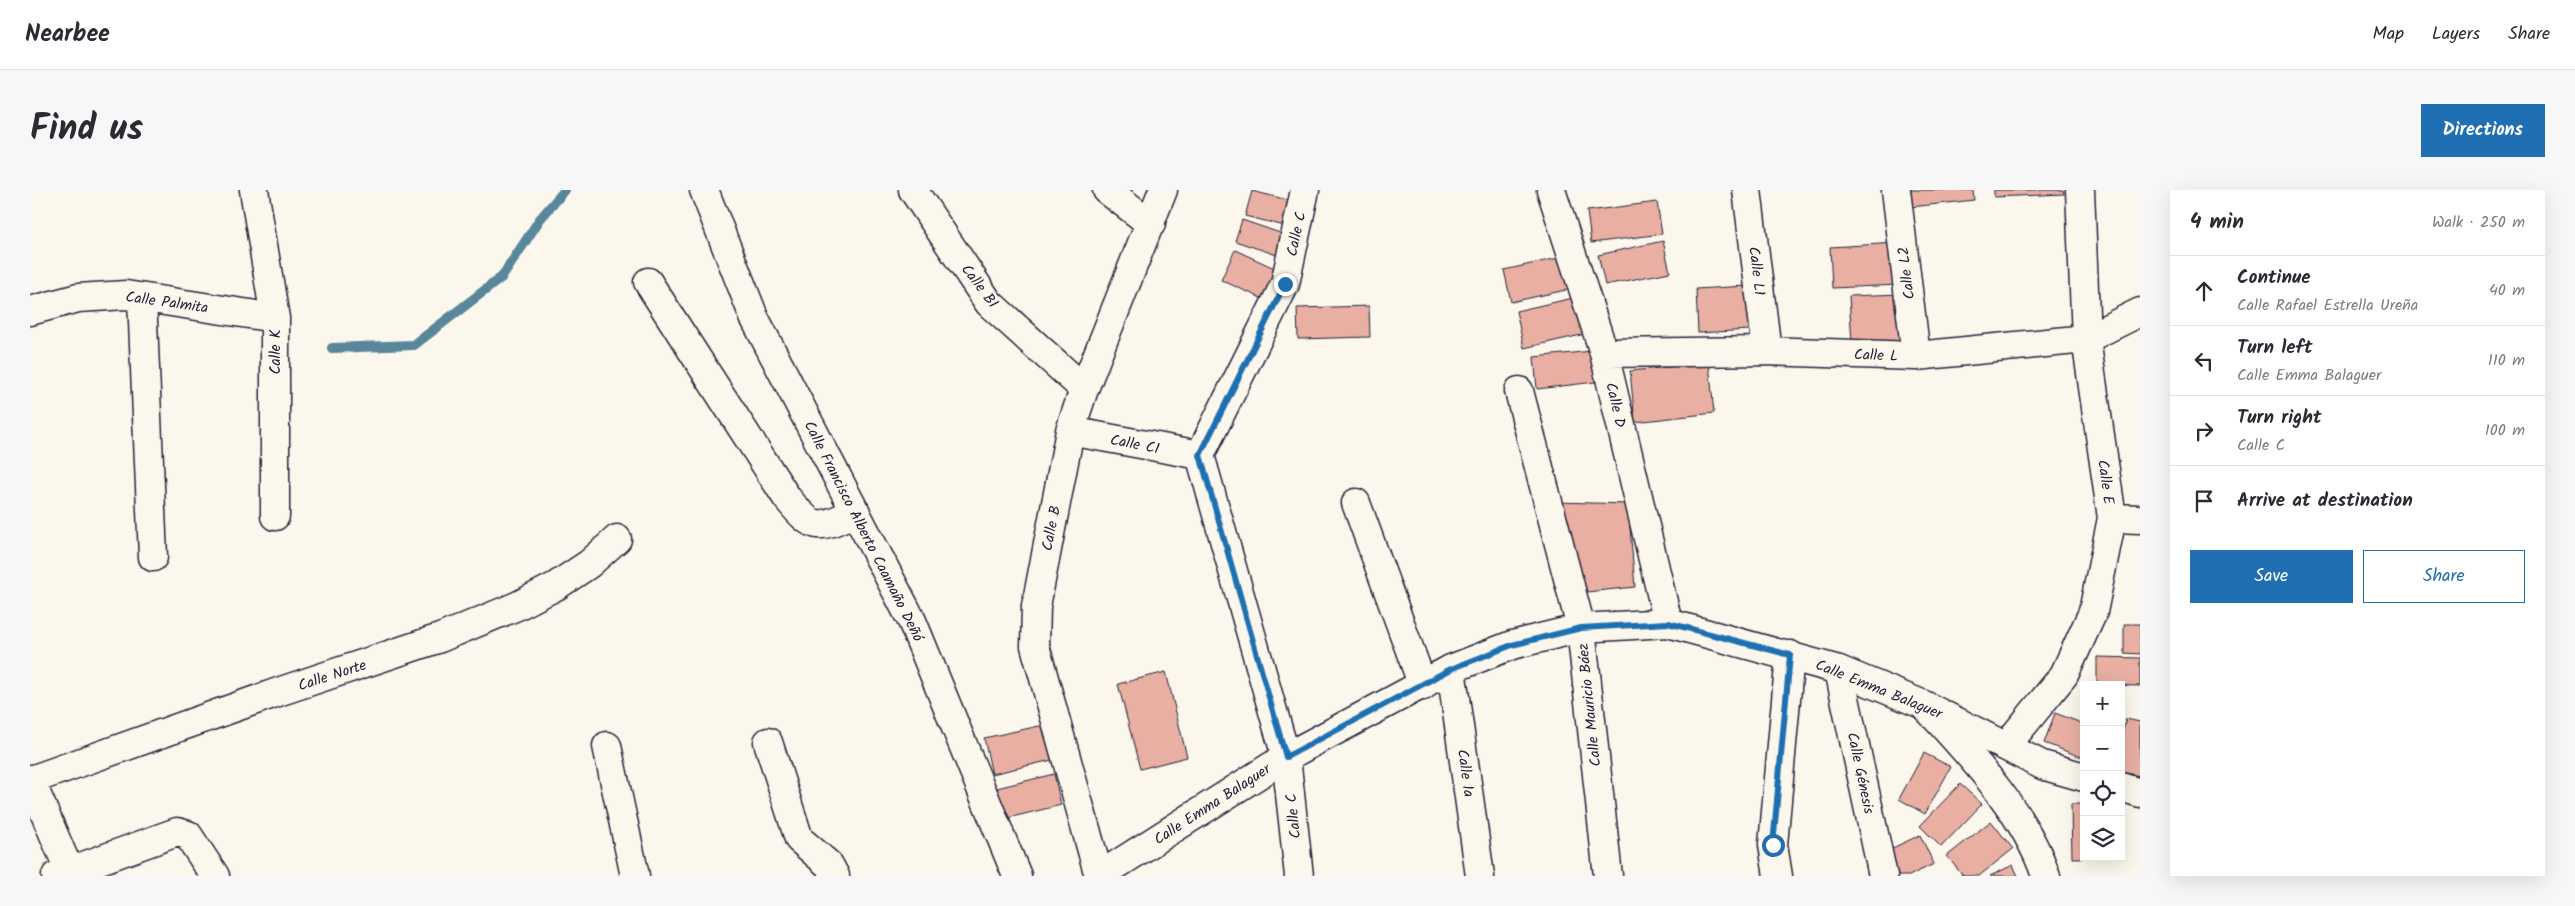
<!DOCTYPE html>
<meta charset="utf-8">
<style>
:root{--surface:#fff;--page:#f7f7f7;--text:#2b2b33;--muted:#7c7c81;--line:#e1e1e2;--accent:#1f6fb2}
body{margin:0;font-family:Kalam,sans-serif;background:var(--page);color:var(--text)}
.controls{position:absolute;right:15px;bottom:15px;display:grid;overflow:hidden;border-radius:0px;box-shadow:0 5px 20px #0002}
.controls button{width:45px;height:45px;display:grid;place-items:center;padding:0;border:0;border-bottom:1px solid var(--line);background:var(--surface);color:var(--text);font:25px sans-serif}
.stop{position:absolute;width:15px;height:15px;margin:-11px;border:4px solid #1f6fb2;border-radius:50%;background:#fff}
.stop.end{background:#1f6fb2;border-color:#fff;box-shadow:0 1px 5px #0008}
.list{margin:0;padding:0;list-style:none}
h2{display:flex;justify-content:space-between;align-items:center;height:65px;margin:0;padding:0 20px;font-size:21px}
h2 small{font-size:16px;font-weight:400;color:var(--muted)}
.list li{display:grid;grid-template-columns:32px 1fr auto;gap:15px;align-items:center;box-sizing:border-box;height:70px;padding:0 20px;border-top:1px solid var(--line)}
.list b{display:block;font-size:19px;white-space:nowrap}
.list p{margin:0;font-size:16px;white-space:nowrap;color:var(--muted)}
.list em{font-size:16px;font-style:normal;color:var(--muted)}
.actions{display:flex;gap:10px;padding:15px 20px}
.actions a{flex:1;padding:11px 0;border:1px solid var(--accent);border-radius:0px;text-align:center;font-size:18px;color:var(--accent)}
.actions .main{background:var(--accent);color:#fff}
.icon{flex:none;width:28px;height:28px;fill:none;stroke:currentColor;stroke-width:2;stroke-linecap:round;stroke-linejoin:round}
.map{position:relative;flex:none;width:2110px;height:686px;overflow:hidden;border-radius:0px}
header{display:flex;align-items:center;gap:30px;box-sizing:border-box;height:70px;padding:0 25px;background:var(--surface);border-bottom:1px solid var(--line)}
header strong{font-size:24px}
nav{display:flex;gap:28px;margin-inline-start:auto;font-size:18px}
.intro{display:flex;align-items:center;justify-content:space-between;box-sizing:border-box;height:120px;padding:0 30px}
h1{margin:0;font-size:35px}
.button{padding:12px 22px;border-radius:0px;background:var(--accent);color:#fff;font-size:18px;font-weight:700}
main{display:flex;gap:30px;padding:0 30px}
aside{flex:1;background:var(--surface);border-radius:0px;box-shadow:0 5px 20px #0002}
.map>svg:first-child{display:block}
</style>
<header>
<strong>Nearbee</strong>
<nav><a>Map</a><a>Layers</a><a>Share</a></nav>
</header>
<div class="intro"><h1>Find us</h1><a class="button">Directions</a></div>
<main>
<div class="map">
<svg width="2110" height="686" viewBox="0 0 2110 686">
<rect width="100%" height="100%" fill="#fbf7ec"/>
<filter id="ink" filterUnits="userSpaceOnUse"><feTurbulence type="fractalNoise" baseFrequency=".02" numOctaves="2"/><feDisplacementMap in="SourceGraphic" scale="10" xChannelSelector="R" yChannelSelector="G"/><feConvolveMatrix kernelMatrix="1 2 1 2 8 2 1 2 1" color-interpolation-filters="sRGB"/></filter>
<g filter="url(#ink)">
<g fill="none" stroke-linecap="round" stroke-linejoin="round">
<path stroke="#58869b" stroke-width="10" d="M302,158l82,-3 88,-68 38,-58 25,-29"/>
</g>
<path fill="#e8afa2" stroke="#22223b" d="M1879,0h64l1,10 -63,7z
M1964,0h69l1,4 -70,3z
M1222,1l48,12 -7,25 -48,-12z
M1627,12l5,32 -71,9 -4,-32z
M1212,30l50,17 -6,21 -51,-17z
M1633,51l7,31 -65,13 -7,-30z
M1867,53l2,42 -67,3 -2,-41z
M1205,60l48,22 -13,30 -49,-22z
M1537,66l8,32 -64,14 -7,-32z
M1717,96l3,44 -52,3 -2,-44z
M1871,104l2,48 -51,2 -3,-48z
M1552,106l8,37 -66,15 -8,-37z
M1339,116l1,31 -72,2 -1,-31z
M1562,161l3,31 -58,7 -3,-32z
M1679,173l5,50 -79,9 -5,-51z
M1526,312l72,2 7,83 -58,6z
M2094,434h16v30l-16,-1z
M2067,467l43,1v28l-43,-1z
M1136,482l21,85 -47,12 -22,-85z
M2025,523l29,11v34l-40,-15z
M2096,529l14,3v54l-19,-4v-34z
M1014,535l8,35 -60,14 -8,-36z
M1894,563l27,14 -26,47 -26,-15z
M1024,584l7,31 -57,14 -7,-31z
M1930,594l22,20 -41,43 -21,-21z
M2041,614h13v53h24l-36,1z
M1961,631l22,28 -34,27h-16l-16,-20z
M1890,645l14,29 -25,12h-19l-10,-22z
M1983,675l5,11h-28z"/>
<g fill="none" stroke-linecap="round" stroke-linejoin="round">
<defs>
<path id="street" d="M224,0l21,128v198
M674,0l50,127 158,304 105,255
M883,0l76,113 95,86
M1077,0l44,34
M1521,0l53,163 64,270
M1717,0l20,161
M1866,0l20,166
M618,92l139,216c28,34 30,31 69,14
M112,108l11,259
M0,121l48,-13 48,-3 149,23
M1574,163l163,-2 149,5 170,-17 54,-27
M1489,201l62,237 27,248
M1040,241l130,24
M1326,313l67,183
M2082,328l28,1
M1421,479l29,207
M1809,480l44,206
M1897,518c43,47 99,106 119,168
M738,552l31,97 30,26 6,11
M577,556l28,130
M1976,556l58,-71 29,-63 19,-94 -26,-179 -6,-149
M0,589l39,91
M1,590l250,-89 159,-53 77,-32 39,-20 33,-22 28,-25
M26,686l121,-44 11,3 27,41
M1069,686l-64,-230 1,-40 34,-175 14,-42 79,-199
M1269,686l-13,-119 -86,-302 85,-171 20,-94
M1748,686l-5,-31 17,-190"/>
<path id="secondary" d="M2091,597l19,6
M1069,686l187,-119 165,-88 61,-24 69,-17 87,-5 171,47 85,35 118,60 42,12"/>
</defs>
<use href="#street" stroke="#22223b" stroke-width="31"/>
<use href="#secondary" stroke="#22223b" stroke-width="31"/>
<use href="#street" stroke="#fbf7ec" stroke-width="28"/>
<use href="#secondary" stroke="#fbf7ec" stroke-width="28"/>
</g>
</g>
<g fill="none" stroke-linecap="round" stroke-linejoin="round" filter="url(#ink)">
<path stroke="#1f6fb2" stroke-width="6" d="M1255,94l-85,171 86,302 165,-88 61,-24 69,-17 87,-5 122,32 -17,190"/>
</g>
<g text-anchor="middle" stroke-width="4" stroke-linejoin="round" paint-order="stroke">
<g font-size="15" fill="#22223b" stroke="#fbf7ec">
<text transform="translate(1266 44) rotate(-78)" y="5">Calle C</text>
<text transform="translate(1727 81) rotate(83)" y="5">Calle L1</text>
<text transform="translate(1876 83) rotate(-97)" y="5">Calle L2</text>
<text transform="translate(950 96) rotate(53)" y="5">Calle B1</text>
<text transform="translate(137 112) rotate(8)" y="5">Calle Palmita</text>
<text transform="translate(245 162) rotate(-90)" y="5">Calle K</text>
<text transform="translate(1846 165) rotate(2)" y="5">Calle L</text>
<text transform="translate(1586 215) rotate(77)" y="5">Calle D</text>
<text transform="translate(1105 254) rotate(11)" y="5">Calle C1</text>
<text transform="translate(2076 292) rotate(82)" y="5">Calle E</text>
<text transform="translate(1021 338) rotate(-79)" y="5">Calle B</text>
<text transform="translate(834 341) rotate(63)" y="5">Calle Francisco Alberto Caamaño Deñó</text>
<text transform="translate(302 485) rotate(-18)" y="5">Calle Norte</text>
<text transform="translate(1849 499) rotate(22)" y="5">Calle Emma Balaguer</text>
<text transform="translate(1559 515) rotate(-96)" y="5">Calle Mauricio Báez</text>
<text transform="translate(1436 583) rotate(82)" y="5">Calle 1a</text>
<text transform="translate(1831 583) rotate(78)" y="5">Calle Génesis</text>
<text transform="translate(1182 614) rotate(-33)" y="5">Calle Emma Balaguer</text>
<text transform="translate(1263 626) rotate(-96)" y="5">Calle C</text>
</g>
</g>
</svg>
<div class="controls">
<button>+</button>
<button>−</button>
<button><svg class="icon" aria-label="locate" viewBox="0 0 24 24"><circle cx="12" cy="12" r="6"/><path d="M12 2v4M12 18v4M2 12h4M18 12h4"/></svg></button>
<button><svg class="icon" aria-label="layers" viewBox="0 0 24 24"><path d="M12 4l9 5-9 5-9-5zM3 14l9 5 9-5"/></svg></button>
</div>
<div class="stop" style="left:1743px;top:655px"></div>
<div class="stop end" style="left:1255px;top:94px"></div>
</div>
<aside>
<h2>4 min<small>Walk · 250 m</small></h2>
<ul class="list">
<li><svg class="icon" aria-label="ahead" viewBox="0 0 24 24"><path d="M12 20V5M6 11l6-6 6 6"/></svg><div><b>Continue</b><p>Calle Rafael Estrella Ureña</p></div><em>40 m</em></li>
<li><svg class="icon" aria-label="left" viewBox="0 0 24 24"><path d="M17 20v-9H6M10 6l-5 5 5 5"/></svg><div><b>Turn left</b><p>Calle Emma Balaguer</p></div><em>110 m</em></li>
<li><svg class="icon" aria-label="right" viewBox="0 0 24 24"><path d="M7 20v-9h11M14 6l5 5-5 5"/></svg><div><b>Turn right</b><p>Calle C</p></div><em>100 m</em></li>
<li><svg class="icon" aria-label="arrive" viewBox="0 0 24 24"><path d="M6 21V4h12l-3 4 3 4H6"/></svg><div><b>Arrive at destination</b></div></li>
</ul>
<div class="actions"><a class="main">Save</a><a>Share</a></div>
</aside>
</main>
